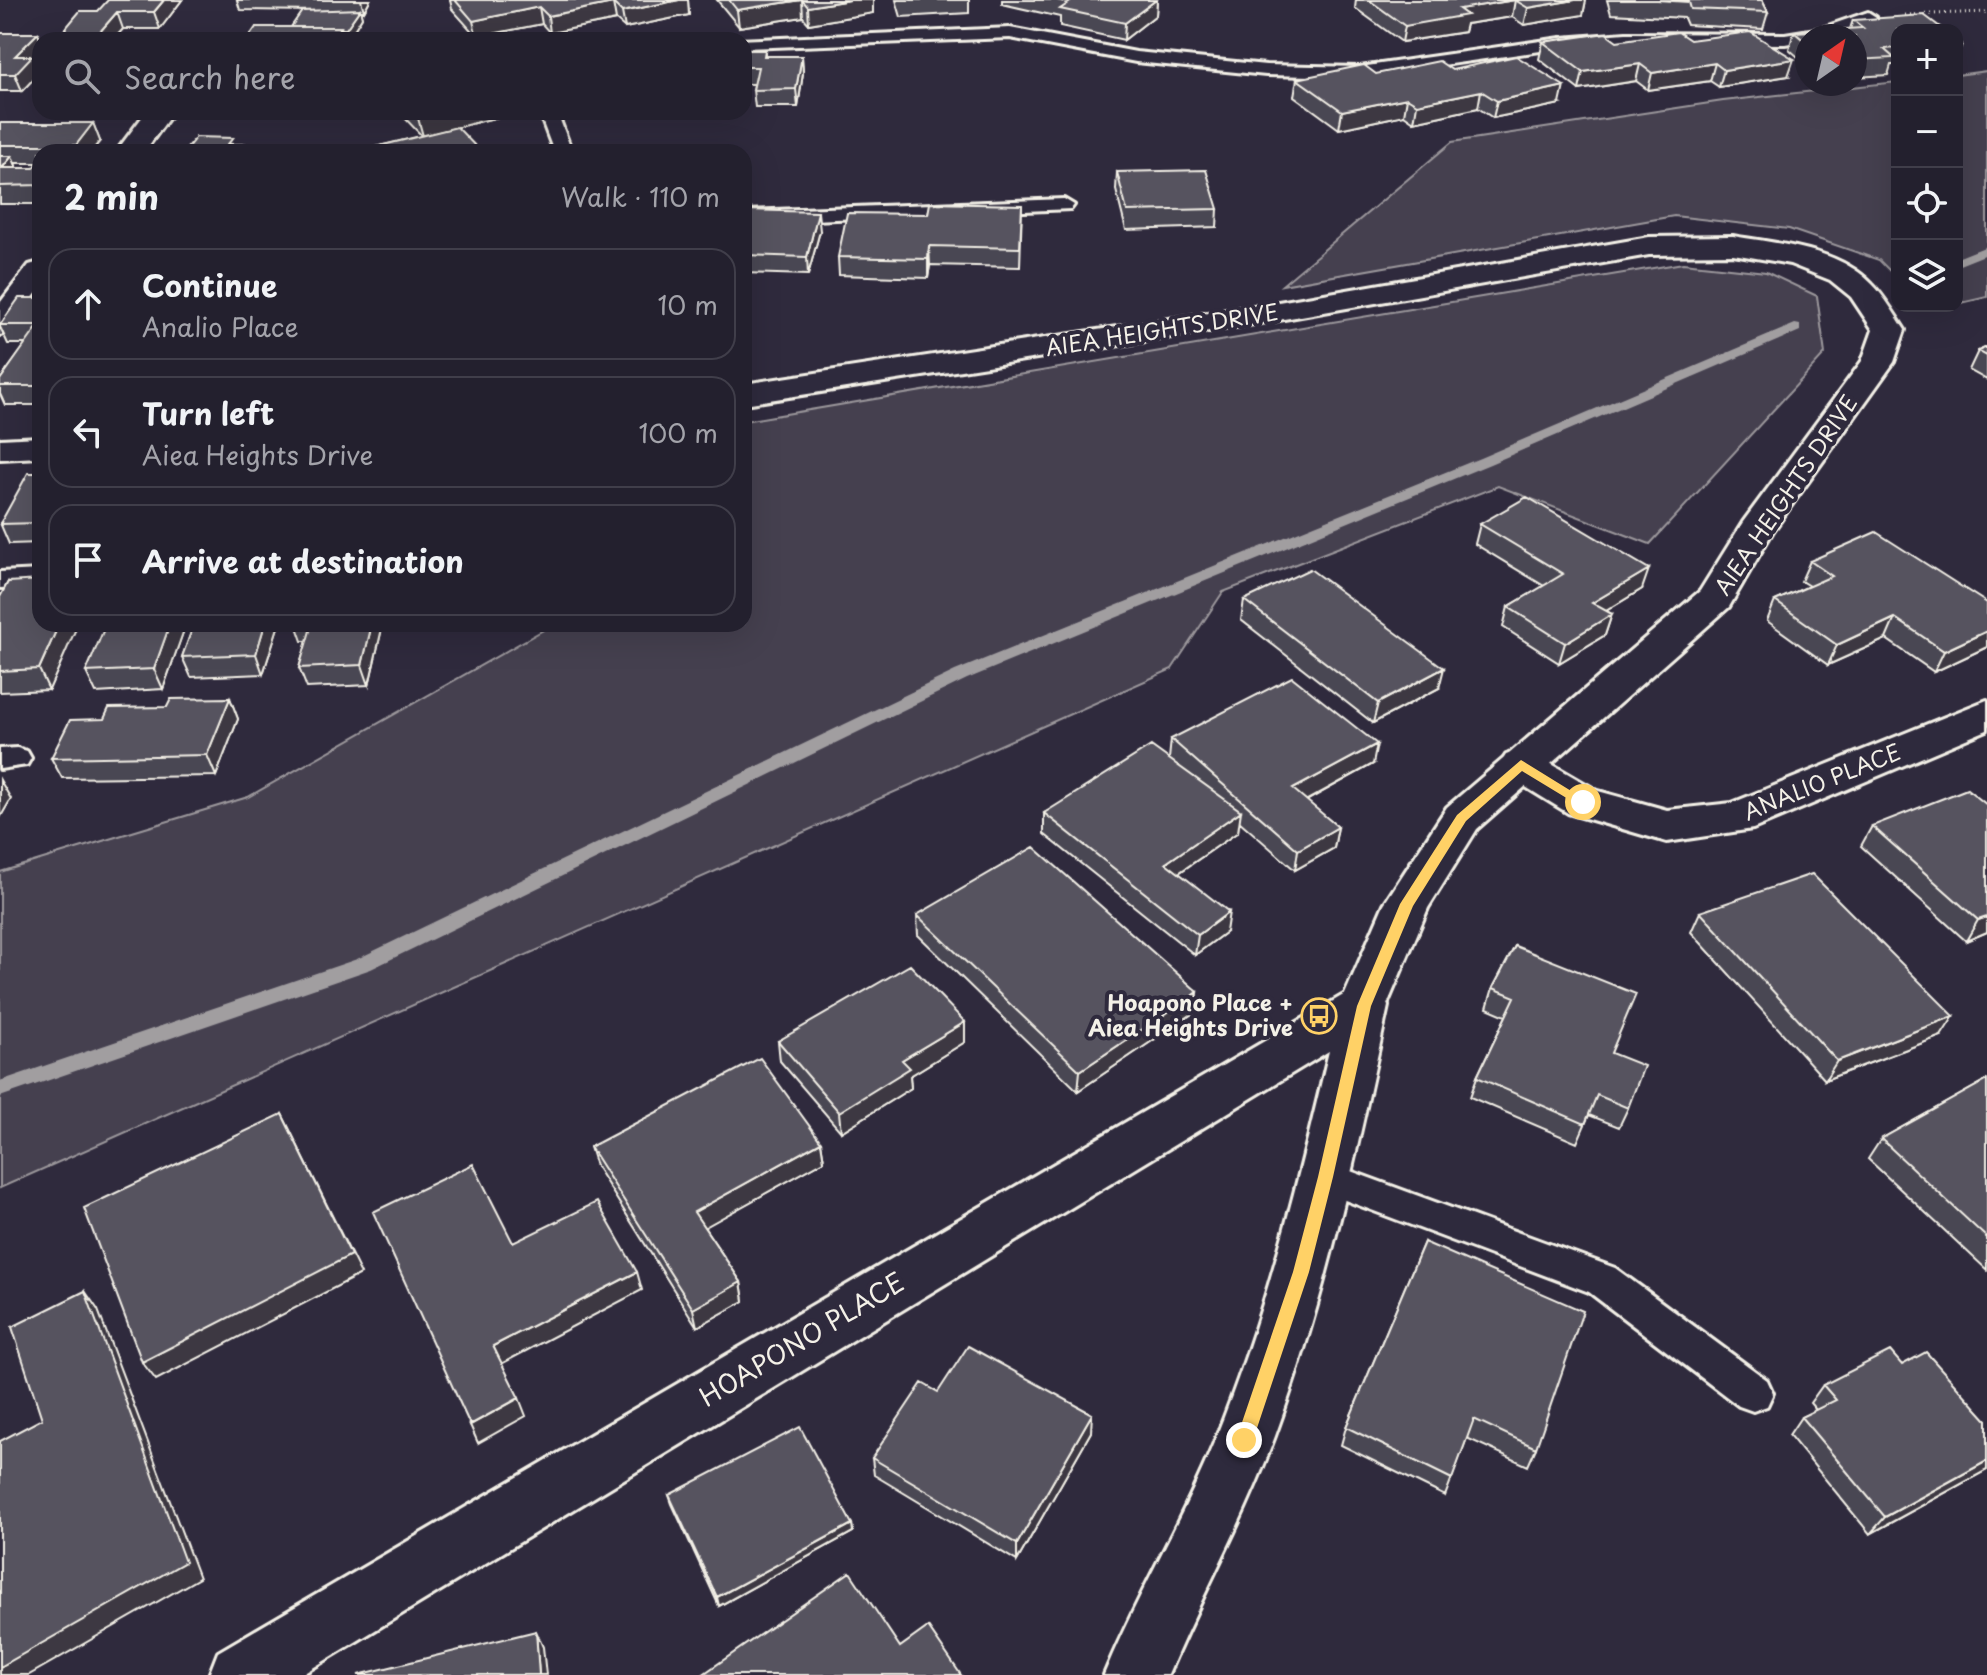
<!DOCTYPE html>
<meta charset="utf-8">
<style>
:root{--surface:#23202e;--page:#2f2d3a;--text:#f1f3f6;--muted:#a3a3aa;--line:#403e4a}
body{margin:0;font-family:"Playpen Sans",sans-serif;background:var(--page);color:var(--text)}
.controls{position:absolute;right:24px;top:24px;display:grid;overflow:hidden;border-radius:16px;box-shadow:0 8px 32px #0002}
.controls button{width:72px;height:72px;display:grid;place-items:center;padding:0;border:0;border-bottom:2px solid var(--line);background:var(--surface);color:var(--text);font:40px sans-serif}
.compass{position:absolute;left:1795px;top:24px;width:72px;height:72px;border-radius:50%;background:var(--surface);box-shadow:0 8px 32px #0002;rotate:34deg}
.stop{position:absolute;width:24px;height:24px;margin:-18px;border:6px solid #ffd166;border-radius:50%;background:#fff}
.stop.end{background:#ffd166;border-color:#fff;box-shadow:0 2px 8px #0008}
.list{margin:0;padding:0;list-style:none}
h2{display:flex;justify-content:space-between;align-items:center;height:104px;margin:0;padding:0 32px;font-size:34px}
h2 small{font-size:26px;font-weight:400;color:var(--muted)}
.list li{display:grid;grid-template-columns:52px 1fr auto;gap:24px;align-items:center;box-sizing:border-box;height:112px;margin:0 16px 16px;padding:0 16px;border:2px solid var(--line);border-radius:24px}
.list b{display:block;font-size:30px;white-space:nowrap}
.list p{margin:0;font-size:26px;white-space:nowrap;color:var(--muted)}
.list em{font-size:26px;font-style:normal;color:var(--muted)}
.icon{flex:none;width:44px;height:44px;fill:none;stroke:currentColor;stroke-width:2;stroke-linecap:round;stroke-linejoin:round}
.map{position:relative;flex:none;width:1987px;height:1675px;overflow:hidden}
.search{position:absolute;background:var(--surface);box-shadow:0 8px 32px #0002;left:32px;top:32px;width:720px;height:88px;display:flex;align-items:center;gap:20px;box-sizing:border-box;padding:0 28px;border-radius:24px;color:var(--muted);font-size:30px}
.panel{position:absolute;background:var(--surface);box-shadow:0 8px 32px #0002;left:32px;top:144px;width:720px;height:488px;border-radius:24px}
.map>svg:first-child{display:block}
</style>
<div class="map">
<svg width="1987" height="1675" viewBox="0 0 1987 1675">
<rect width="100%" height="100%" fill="#2f2a3d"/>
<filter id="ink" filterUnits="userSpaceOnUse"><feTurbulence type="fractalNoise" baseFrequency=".0125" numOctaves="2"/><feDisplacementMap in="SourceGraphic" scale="16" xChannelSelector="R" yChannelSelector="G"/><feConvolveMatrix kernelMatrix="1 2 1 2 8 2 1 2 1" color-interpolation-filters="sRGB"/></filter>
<g filter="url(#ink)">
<path fill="#454050" stroke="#9c989c" stroke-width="2" d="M1987,71v226l-30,7v-229z
M1897,82v196l-18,-18 -90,-31 -115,-13 -392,69 170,-143 271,-41z
M1683,263l83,9 51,24 8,58 -175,190 -152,-58 -275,106 -51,77 -1172,519v-316l248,-75 306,-173h190v-203z"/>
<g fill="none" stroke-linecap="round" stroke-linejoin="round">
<path fill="#a19ea0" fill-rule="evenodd" d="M1987,246v8l-30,12v-8z
M1795,324l5,1v6l-310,133 -523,215 -596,290 -371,128v-16l357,-122 598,-288 525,-213z"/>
<defs>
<path id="lane" d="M1868,12l8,5 -2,4 -45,15h-22v4l-22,4 -159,-1 -65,5 -201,29 -94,-2 -130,-13 -126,-24 -266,10v-8h-6l272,-12 126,24 130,13 94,2 201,-29 65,-5 159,1 37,-6z
M539,112h18l15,40h-18z
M1064,199l10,6 -3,4 -327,14v-12z
M40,570v16l-40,2v-16z
M17,748l10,3 4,7 -4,7 -27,4v-20z
M1326,1162l289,106 152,112 6,13 -6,13 -14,5 -14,-5 -150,-114 -276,-104 -5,-11 5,-11z"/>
<path id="street" d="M146,112h27l-29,40h-28z
M40,262v30l-29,40 -11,3v-32l29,-38z
M1987,700v30l-234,99 -86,13 -99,-29 -62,-38 -6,-10 6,-10 15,-5 15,5 62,36 69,19 65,-7z
M1364,987l17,6 7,13c-31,145 -62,290 -113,430 -30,82 -73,158 -107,239h-64c33,-80 79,-155 111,-235 51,-126 83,-258 114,-389l-1028,624h-92l9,-23 1129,-659z"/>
<path id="secondary" d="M1733,236c46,8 105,12 139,48 13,13 23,31 33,46l-11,32 -121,169 -44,76 -252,222 -49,79 -47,111 -17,6 -17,-6 -7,-13 44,-102 63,-97 253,-216 43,-69 119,-161 11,-31 -22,-33 -21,-17 -40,-16 -57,-10 -84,1 -382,67 -523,82v-20l523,-80 382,-67z
M40,437v20l-40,2v-20z"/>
</defs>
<use href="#lane" stroke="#f4f1e8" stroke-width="6"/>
<use href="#street" stroke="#f4f1e8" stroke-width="6"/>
<use href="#secondary" stroke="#f4f1e8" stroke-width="6"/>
<path stroke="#f4f1e8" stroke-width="3" stroke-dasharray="1 4" stroke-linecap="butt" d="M1905,15l82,-3"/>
<use href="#lane" fill="#2f2a3d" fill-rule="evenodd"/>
<use href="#street" fill="#2f2a3d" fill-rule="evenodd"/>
<use href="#secondary" fill="#2f2a3d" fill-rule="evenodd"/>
</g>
<path fill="#4a4752" stroke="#f4f1e8" stroke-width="2" fill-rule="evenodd" d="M182,0l-22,29h-37l-10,11h-51l-2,-5 38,-24z
M237,0h133l-6,11h-4l2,6 -13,21h-5v2l-53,-13 22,-16 -73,-1z
M450,0h238l1,15 -64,13 -9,-8 -66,13 -8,-9 -65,13 -25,-28z
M717,0h156v13l-64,11 -6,-7 -64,10z
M896,0h73v13l-68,4z
M1002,0h155l-1,15 -32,25 -64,-14v-9l-58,-13z
M1356,0h230l-3,15 -59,10 -12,-8 -46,7 -2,8 -62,10 -47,-34z
M1607,0h155l6,12 -5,17 -76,-4 -3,-7 -73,-4z
M1853,20l44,10v35h-6l-3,10 -33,2v-41h-48v29l-18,-16 5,-17 56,-3z
M0,33h38l2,7v14l-6,6 5,13 -17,18h-22z
M1690,40l98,36 -69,11 -9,-6 -62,9 -12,-9 -57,9 -40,-31 4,-17z
M1957,40l5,4 -5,13z
M744,50h21l1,6h36l1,17 -5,34h-43l-2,-17 1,-6h-10z
M1452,70l108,34 -67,14 -15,-10 -64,14 -10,-7 -65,14 -45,-33 3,-17z
M51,112h34l-3,4h-30z
M399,112h106l1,3 -68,17 43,20h-113l-1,-3 55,-13z
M0,123h93l7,18 -9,11h-51v52h-40zM15,163h23l-4,5h-17z
M1117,172l101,37 -1,18 -91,3 -10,-40z
M1022,205l-2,62 -90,-2 -2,13 -89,-3 -1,-18 90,-43z
M744,210l76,21 -12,44 -64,-2z
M40,291v114h-35l-5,-11v-14l26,-36h-18l-8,-17v-3l34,-26z
M1987,347v33l-18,-10 9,-19z
M40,473v70l-31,1 -9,-21z
M1480,524l162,65 -36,22 6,3 -7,21 -46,28 -56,-36 5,-20 36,-21 -69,-42z
M1810,561l177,42v44l-53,25 -48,-33 -58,26 -61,-44 8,-20 34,-15 -8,-5z
M8,582l41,108 -49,2v-95z
M1244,600l195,88 -66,35 -132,-103z
M186,624l-23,65 -67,4 -10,-21z
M194,624h85l-16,50 -72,3 -9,-20z
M296,624h87l-14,61 -62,3 -8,-20 8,-27h-5z
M230,698l8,21 -22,57 -154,2 -11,-20 116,-51z
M1171,739l202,25 -67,37 32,26 -4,21 -39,22 -56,-49 -1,11 -59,41 47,59 -31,23 -151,-121v-21l125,-54z
M1987,805v127l-21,9 -105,-95 11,-20z
M1700,912l241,124 -116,44 -134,-148z
M917,915l281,77 -3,20 -117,79 -160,-156z
M1515,946l96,107 17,55 -9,19 -30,-12 -12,28 -107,-46 7,-20 29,-61 -19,-8 6,-20z
M965,1022v20l-55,34 1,12 -70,44 -61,-71 -2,-20z
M1987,1080v190l-119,-111 13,-20z
M821,1142l3,19 -120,66 37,55 3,19 -47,26 -101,-161 -6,-19z
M1424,1242l112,206 -8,18 -61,-28 -22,58 -104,-51 5,-18z
M1902,1365l85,55v50l-117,64 -81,-99 12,-18 15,-7 -6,-7 13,-18z
M938,1392l153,40 -74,129 -143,-86 -2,-17z
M669,1495l183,29 1,8 -134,74 -47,-102z"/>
<path fill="#3c3942" stroke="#f4f1e8" stroke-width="2" d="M164,0h18l-22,29 -6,-17z
M361,0h9l-6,11z
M679,0h9l1,15 -64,13 -3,-16z
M802,0l1,17 -64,10 -2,-17z
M850,0h23v13l-64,11 -1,-17z
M1156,0h1l-1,15 -32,25 1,-17z
M1515,0l-3,17 -46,7 -2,8 -62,10 3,-16 54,-17z
M1575,0h11l-3,15 -59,10 4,-17z
M613,3l3,17 -66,13 -2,-17z
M539,7l3,17 -65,13 -4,-16z
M360,9l2,8 -13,21 -3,-9z
M117,12l6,17 -10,11h-13l-2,-6z
M341,27l3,13h-11z
M38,33l2,7v14l-6,6 5,13 -17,18 -7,-17v-18z
M802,56l1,17 -5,34 -2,-18z
M1794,59l-6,17 -69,11 5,-17z
M1715,63l-5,18 -62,9 4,-17z
M1640,64l-4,17 -57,9 4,-18z
M1564,86l-4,18 -67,14 4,-17z
M1481,91l-3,17 -64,14 3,-18z
M1407,98l-3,17 -65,14 3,-18z
M443,112h62l1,3 -83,21 -5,-18z
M93,123l7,18 -9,11h-13l-2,-7z
M245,144l3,8h-8z
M12,156l7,18 -17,-6z
M818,212l2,19 -12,44 -1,-18z
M929,246l1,19 -2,13v-19z
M1649,569l-7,20 -56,34 6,-20z
M1612,614l-7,21 -46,28 6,-20z
M1895,618l-9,21 -58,26 9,-20z
M59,624h19l-29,66 -10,-21z
M170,624h16l-23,65 -9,-20z
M265,624h14l-16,50 -7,-20z
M372,624h11l-14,61 -7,-20z
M1987,631v16l-53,25 10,-21z
M1444,668l-5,20 -66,35 5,-20z
M230,698l8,21 -22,57 -9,-21z
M1377,744l-4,20 -84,46 4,-21z
M0,780l11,19 -11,19z
M1241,811l-3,21 -74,51 2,-20z
M1338,827l-4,21 -39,22 3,-20z
M1229,912l-3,20 -31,23 3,-20z
M1987,917v15l-21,9 12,-21z
M1198,992l-3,20 -117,79 2,-20z
M1954,1016l-13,20 -116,44 12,-19z
M965,1022v20l-55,34 1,12 -70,44 -2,-20 63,-52z
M282,1114l79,160 -205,106 -14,-18z
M821,1142l3,19 -126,70 -4,-19z
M637,1272l5,18 -141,74 -8,-18z
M741,1282l3,19 -47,26 -4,-18z
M85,1291l13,19 101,268 -170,97h-29v-8z
M519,1398l7,18 -48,27 -8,-18z
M1092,1414l-1,18 -74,129v-17z
M1987,1461v9l-117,64 15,-17z
M852,1524l1,8 -134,74 -2,-9z
M536,1631l7,16 3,28h-7z"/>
<path fill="#56525f" stroke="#f4f1e8" stroke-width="2" d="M108,0h56l-10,12h-37l-19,22 -38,1 20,-24h18z
M455,0h224l-57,12 -9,-9 -65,13 -9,-9 -66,14z
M729,0h72l-64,10z
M802,0h48l-42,7z
M1057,0h99l-31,23 -65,-14 9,-6z
M1369,0h146l-56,9 8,6 -62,11z
M1515,0h60l-47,8z
M1657,0h105l6,12 -77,-3 -2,-7z
M360,9l-14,20h-4l-1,-2h-50l11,-16z
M1924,15l20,15h-47v18l-13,1 10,9 -39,2v-24h-48v7l-13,-11 69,-4 -10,-8z
M256,27h85l-8,13h-86z
M1678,32l12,8 60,-8 44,27 -70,11 -9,-7 -63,10 -12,-9 -57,8 -40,-30 63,-9 11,8z
M0,33h38l-23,23h17l-17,18h-15z
M744,50h21l-1,6h38l-6,33 -43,1 5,-23h-14z
M1516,56l48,30 -67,15 -16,-10 -64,13 -10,-6 -65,13 -45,-32 67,-14 12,9 63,-13 13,9z
M412,112h31l-25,6z
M0,123h93l-17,22h-76z
M457,127l24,25h-112l-2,-3z
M196,137l37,1 -5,6h17l-5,8h-56z
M0,156h12l-10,12h32l6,-7v24l-40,1z
M1206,170l12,39 -91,2 -10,-39z
M930,203l92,2 -2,43 -91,-2 -1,13 -90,-2 9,-44 81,1z
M744,210l74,2 -11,45 -63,-2z
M40,291v7h-6z
M19,298h21v88h-40v-6l39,-55h-39z
M1987,347v9l-9,-5z
M28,473h12v50l-40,1z
M1527,497l122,72 -57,34 20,11 -47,29 -57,-36 55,-33 -83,-50z
M1876,532l111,71v28l-43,20 -49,-33 -58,27 -62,-44 57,-25 -22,-15z
M1310,569l134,99 -66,35 -134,-103z
M40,580v44h19l-20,45 -39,2v-74l8,-15z
M106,624h64l-16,45 -68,3z
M194,624h71l-9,30 -74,3z
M312,624h60l-10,41 -63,3z
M1292,677l85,67 -84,45 45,38 -40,23 -127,-111z
M230,698l-23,57 -156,3 19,-38 34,-1 5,-11 58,-1 4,-8z
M1151,746l90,65 -75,52 63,49 -31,23 -154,-122z
M1967,789l20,16v112l-9,3 -106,-94z
M1034,847l164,145 -118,79 -163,-156z
M1812,874l142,142 -117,45 -137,-149z
M1515,946l121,48 -25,59 33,13 -16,42 -31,-13 -12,29 -108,-47 38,-80 -22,-9z
M910,965l55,57 -63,38 8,8 -71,44 -61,-71z
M760,1058l61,84 -127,70 47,70 -48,27 -103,-162z
M1987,1080v158l-106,-99z
M282,1114l69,141 -209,107 -58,-154z
M473,1164l40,79 84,-41 40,70 -144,74 26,52 -49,27 -97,-213z
M1424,1242l159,69 -47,137 -62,-29 -22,60 -106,-52z
M85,1291l100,271 -185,105v-226l42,-22 -30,-92z
M968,1346l124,68 -75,130 -145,-86 50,-75 16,9z
M1890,1351l12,14 24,-13 61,68v41l-102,56 -84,-100 35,-17 -13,-15z
M800,1427l52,97 -135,73 -48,-102z
M850,1572l50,75 28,-20 33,48h-259z
M536,1631l3,44h-181z"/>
</g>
<path fill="#ffd166" d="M1521,760l68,42 -2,3h-9l-56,-34 -56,50 -53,85 -42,100 -38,171 -24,95 -56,168 -2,5 -7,3 -6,-3 -2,-5 57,-168 25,-95 39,-171 43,-102 57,-89z"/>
<defs>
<symbol id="bus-ring" viewBox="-11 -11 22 22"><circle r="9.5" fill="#2f2a3d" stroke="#ffd166" stroke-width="1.5"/><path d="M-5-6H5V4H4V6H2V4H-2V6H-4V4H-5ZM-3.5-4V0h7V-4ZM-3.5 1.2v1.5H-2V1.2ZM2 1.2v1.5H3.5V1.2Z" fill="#ffd166"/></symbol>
</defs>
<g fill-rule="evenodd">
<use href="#bus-ring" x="1299" y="996" width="40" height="40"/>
</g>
<g text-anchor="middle" stroke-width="8" stroke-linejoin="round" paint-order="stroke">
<g font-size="22" fill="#f4f1e8" stroke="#2f2a3d">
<text transform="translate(1162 330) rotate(-9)" y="8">AIEA HEIGHTS DRIVE</text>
<text transform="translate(1786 495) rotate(-56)" y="8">AIEA HEIGHTS DRIVE</text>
<text transform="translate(1822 782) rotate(-22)" y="8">ANALIO PLACE</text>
</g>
<g font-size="22" font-weight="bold" fill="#f4f1e8" stroke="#2f2a3d" text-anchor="end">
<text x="1293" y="1011">Hoapono Place +<tspan x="1293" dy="25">Aiea Heights Drive</tspan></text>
</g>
<g font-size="26" fill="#f4f1e8" stroke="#2f2a3d">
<text transform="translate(802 1340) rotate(-31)" y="9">HOAPONO PLACE</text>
</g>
</g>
</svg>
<div class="controls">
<button>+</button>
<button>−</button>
<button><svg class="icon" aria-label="locate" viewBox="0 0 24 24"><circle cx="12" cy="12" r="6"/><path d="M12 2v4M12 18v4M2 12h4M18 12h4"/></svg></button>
<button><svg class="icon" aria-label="layers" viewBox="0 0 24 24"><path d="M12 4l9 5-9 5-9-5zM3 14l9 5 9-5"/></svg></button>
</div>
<svg class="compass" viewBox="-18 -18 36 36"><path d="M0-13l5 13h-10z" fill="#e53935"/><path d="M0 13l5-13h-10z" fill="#a3a3aa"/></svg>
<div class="stop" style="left:1583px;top:802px"></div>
<div class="stop end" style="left:1244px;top:1440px"></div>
<div class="search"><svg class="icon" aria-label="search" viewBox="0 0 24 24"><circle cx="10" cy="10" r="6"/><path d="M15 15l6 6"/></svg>Search here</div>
<section class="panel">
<h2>2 min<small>Walk · 110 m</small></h2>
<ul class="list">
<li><svg class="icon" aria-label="ahead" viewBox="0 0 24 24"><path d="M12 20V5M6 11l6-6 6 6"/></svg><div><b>Continue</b><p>Analio Place</p></div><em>10 m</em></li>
<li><svg class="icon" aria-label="left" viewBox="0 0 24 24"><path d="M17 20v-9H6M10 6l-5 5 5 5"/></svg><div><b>Turn left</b><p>Aiea Heights Drive</p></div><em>100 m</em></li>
<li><svg class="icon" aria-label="arrive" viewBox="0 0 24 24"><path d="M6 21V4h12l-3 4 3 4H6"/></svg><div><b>Arrive at destination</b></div></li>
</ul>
</section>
</div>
